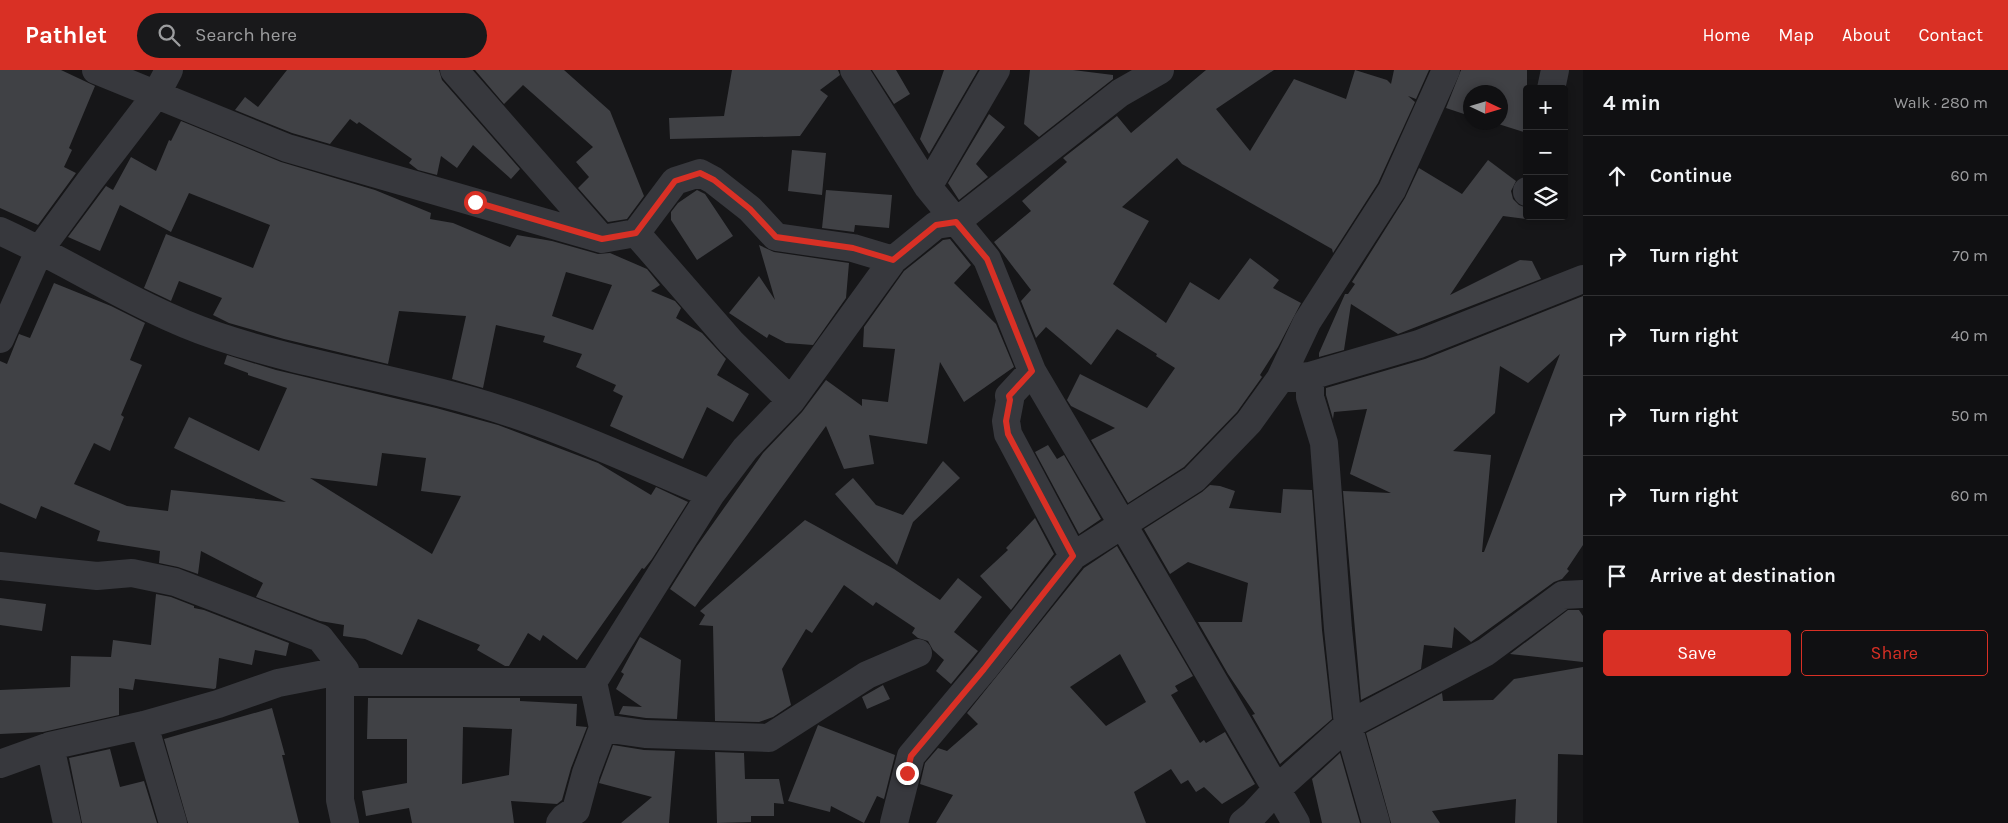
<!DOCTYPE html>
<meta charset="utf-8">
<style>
:root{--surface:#101012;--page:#19191b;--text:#f1f3f6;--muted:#9c9d9f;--line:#303032;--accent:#d93025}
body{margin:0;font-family:Karla,sans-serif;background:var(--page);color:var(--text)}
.controls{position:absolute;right:15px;top:15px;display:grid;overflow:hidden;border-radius:5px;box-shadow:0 2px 8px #0003}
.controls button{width:45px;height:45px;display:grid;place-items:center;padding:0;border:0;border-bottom:1px solid var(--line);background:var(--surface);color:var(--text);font:25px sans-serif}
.compass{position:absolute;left:1463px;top:15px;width:45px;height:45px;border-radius:50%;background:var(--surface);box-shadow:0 2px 8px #0003;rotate:94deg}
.stop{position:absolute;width:15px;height:15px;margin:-11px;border:4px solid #d93025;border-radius:50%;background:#fff}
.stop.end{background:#d93025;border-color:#fff;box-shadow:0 1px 5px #0008}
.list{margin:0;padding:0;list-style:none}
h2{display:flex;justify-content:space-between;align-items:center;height:65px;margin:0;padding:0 20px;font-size:21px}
h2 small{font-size:16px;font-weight:400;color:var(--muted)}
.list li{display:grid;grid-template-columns:32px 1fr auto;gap:15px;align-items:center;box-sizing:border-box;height:80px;padding:0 20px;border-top:1px solid var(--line)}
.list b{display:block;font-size:19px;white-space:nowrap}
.list em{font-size:16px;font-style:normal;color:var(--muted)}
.actions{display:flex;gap:10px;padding:15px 20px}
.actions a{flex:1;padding:11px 0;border:1px solid var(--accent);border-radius:5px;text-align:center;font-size:18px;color:var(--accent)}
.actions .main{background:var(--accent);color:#fff}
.icon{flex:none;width:28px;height:28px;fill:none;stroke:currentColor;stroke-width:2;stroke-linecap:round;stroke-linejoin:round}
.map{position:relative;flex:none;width:1583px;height:753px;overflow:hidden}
header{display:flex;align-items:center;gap:30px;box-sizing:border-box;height:70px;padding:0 25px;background:var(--accent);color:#fff}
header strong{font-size:24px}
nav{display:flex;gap:28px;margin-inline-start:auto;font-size:18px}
.search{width:350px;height:45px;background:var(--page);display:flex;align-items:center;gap:12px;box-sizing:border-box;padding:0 18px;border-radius:28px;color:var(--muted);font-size:19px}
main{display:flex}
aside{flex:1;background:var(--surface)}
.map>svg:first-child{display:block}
</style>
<header>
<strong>Pathlet</strong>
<div class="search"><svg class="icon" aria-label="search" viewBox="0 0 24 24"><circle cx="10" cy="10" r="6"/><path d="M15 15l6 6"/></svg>Search here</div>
<nav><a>Home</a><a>Map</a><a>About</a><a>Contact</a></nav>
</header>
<main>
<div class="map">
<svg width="1583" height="753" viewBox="0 0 1583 753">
<rect width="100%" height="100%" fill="#161618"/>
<path fill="#404145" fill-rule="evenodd" d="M0,0h61l34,16 -26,62 3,2 -8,17 12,6 -38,52 -38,-17z
M287,0h152l3,10 78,89 -9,10 -38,-34 -16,23 -16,-12 -4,19 -19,-5 -9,-7 3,-4 -53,-37 -2,2 -7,-5 -20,25 -38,-11 -57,-23 10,-13 13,10z
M475,0h89l46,41 34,85 -17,23 -19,3 -30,-34 11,-11 -13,-15 17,-15 -70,-62 -19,19z
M732,0h106l2,5 -20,15 8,6 -28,40 -130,3 -1,-21 55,-2z
M872,0h24l14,24 -16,10z
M944,0h34l-49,84 -9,-15z
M1030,0h43l40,5v4l-74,58 -15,-13z
M1206,0h68l-58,39 34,42 44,-72 52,20 9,-29 32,10 4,4 3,-14h35l-13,29 -8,-3 7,6 -37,81 -45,70 -1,-4 -150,-85 -5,-6 -55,49 27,14 -36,63 53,39 24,-41 29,18 31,-42 29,22 -6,8 28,15 -23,44 -18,28 2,2 -25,35 -53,55 -56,36 -37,-63 24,-12 -44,-22 -4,-6 13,-26 67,34 28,-40 -19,-12 1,-2 -40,-25 -26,36 -45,-38 -10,11 -15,-37 10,-11 -37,-48 37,-31 -9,-10 45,-39 -4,-4 54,-42 14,17z
M1461,0h66v63l-35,-11h8v-30h-30v24l-24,-8z
M989,44l16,13 -29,37 12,13 -29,23 -11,-17z
M181,51l100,41 94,28 56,23 -1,6 23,4 57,24 7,-12 35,6 46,13 12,-1 37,16 13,16 -9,6 24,10 6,7 -5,10 26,15 24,26 -9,16 32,19 -16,28 -26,-15 -24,52 -73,-33 13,-30 -10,-5 3,-6 -40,-18 6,-13 -39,-12 2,-6 -49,-11 -13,63 -31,-9 14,-63 -67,-5 -11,53 -104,-25 -55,-16 -16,-8 9,-17 -43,-17 -8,20 -4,-2 -23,-11 22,-54 87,34 17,-43 -81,-32 -18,39 -51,-27 -20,46 -32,-14 38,-51 7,4 18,-33 25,14 13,-31 2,1zM566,202l46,13 -19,45 -41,-14z
M792,80l34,3 -4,42 -34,-4z
M1488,90l28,21 -5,10 2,8 6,6 8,3v11l-24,-3 -53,79 70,-35 12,1 9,18 -143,55 -47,-30 -7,46 -25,7v-4l26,-59h3l7,-10 -3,-2 53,-84 14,-30 43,26z
M697,120l8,4 28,42 -36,24 -26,-40v-8l7,-9z
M826,120l66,5 -3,33 -34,-3 -1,7 -32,-4z
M950,169l21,26 -17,18 42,41 18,43 -50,35 -24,-40 -13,82 -58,-9 5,29 -30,5 -18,-43 -131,181 -25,-18 27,-43 66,-93 39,-41 24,-32 36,26v-7l26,3 7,-53 -32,-2 1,-20 40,-56 39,-31z
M759,175l15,7 75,11 -3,35 -33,47 -27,-2 -17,-9 -2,4 -38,-25 30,-37 16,24z
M54,213l57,23 34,17 -15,37 12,5 -21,50 3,2 -14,34 -16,-8 -20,41 53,22 41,5 3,-21 115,12 -112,-54 15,-31 70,34 28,-63 -39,-13v-2l-24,-9 3,-9 49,15 160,38 62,17 100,38 53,32 5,-8 32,15 -36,57 -8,10 -2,-1 -65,92 -34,-25 -3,6 -12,-8 -19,33h-4l-28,-16 3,-5 -62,-26 -16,36 -37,-16 -22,-3 1,-11 -24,-4 -64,-24 7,-14 -62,-32 -3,23 -20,-7 -19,-4 1,-12 -63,-10 3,-10 -59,-25 -5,13 -36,-16v-142l7,3 12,-30 11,4zM382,383l44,5 -5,33 40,5 -29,58 -122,-76 67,8z
M1583,226v249l-16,24 2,2 -7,8 -8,3 -83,60 -17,-15 -2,21 -28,-3 -3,24 -60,31 -18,-209 48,2 -41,-19 17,-65 -33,3 -1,7 -7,-24v-7l99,-29zM1560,284l-76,198h-2l9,-97 -38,-4 42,-38 5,-47 28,17z
M1048,375l9,14 7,-4 37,64 -22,15 -44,-82z
M943,391l17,17 -47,44 -16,43 -62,-71 18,-16 23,27 27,10z
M1210,415l10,1 15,5 -6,17 52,5 2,-24 29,1 10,140 10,89 -52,45 -28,-49 3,-1 -27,-40 -30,-52h44l6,-39 -60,-21 -18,12 -26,-45 58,-37z
M1035,448l19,36 -43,56 -31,-34 28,-26 -2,-2z
M805,450l89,49 46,31 18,-22 24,19 -28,35 24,19 -27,33 -15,-13 8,-11 -11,-10 -5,-9 -10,-3 -6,-5 3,-5 -39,-26 -3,4 -29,-21 -32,48 -6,-4 -24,40 9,36 -18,12 -14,5 -44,-1 -2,-95 -14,-1 6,-10 -5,-4z
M1117,476l76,130 -18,10 3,5 -7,4 29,48 4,-3 2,3 19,-11 30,52 -33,20 -18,-17 -8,5 -8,-12 -7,4 -10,-15 -37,23 12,31h-210l17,-28 -33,-11 5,-21 13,-15 9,3 31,-27 -11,-11 117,-145zM1120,584l26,48 -40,24 -36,-39z
M156,524l15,3 23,9v2l10,2 85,33 -3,13 -31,-6 -3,15 -33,-7 -3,30 -2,1 -79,-10 -2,11 -14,-2v27l-76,17 -43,2v-44l70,-3 1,-31 40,1 2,-17 38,5z
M0,528l46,6 -4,27 -42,-6z
M1568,540h11l4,6v46l-73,-8z
M640,567l41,23 -4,59 -31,-1 -27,-4 4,-8 19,1 -26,-18 8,-15 -3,-2z
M1583,597v88l-25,-1 -1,69h-42l1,-24 -84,12 8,12h-49l-25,-90 76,-40 1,8 50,-1 21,-21z
M883,615l7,14 -23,10 -5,-12z
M368,628h152v3l57,3 -1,22 11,1 -16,41 -9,32 -5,4 -46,-3 3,22h-102l-3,-15 -43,8 -4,-25 45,-8v-44h-40zM463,657l49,2 -3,46 -47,9z
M272,638l13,47h-3l17,68h-111l-24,-84z
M818,655l77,30 -11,44 -7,-3 -13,27 -33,-17 -1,6 -42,-11z
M613,675l31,5 31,1 -6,72h-48l31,-26 -53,-14z
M110,679l10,38 24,-6 13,42h-75l-13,-65z
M715,682l29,1 1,26h34l5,25 -10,-1v13h-23v6l-34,1z
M1340,683l20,70h-38l-10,-44z"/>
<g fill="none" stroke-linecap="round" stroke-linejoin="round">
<path stroke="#37383d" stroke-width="28" d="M96,0l191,78 315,91 34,-6 39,-52 25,-8 13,7 37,29 26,28 77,11 40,12
M454,0l148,169
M854,0l74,117 59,72 45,112 101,171 163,281
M1551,19l4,-19
M928,117l68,-117
M1527,122v-1
M0,161c73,33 140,79 217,105 83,28 171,41 255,65 82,23 160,60 239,93
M636,163l95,109 60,59
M0,269l40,-90 50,-68 66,-86 13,-25
M1032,301l-23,25 1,4 -4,21 2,13 65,122
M1310,306v21l14,46 14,186 10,96 28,98
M1292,308l18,-2 109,-32 164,-65
M0,496l97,10 35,-3 43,9 145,56 25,32
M340,612h253
M144,655l29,98
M603,658l42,6 124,4 98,-63 51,-22
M50,676l17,77
M0,694l50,-18 94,-21 74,-21 60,-21 67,-13 -5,12v118l5,23
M560,753l4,-5 12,-8 10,-37 17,-45 -10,-46 118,-188 34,-45 46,-48 102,-141 43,-35 20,-3 164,-129 40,-23
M894,753l17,-67 73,-87 89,-113 121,-77 55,-57 31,-43 27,-57 85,-132 54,-120
M1243,753l10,-8 24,-26 71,-64 138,-73 77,-57 20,-1"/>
</g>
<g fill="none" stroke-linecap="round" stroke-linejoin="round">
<path stroke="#d93025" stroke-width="6" d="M475,132l127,37 34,-6 39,-52 25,-8 14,7 36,29 26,28 77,11 40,12 43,-35 20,-3 31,37 45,112 -23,25 1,4 -4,21 2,13 65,122 -89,113 -73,87 -4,17"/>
</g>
</svg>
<div class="controls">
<button>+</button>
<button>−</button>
<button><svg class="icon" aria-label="layers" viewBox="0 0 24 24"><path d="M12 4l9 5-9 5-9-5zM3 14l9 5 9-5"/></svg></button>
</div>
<svg class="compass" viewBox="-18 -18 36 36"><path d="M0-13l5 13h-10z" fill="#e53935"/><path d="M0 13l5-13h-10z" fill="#9c9d9f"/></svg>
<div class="stop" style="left:475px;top:132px"></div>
<div class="stop end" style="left:907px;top:703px"></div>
</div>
<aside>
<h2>4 min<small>Walk · 280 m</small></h2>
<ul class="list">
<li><svg class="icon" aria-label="ahead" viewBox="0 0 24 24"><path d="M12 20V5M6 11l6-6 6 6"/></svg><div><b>Continue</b></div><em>60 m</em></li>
<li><svg class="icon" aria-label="right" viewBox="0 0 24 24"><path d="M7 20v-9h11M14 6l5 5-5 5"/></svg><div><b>Turn right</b></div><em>70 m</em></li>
<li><svg class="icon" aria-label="right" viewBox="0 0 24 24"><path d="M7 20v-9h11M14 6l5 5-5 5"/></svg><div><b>Turn right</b></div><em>40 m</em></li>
<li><svg class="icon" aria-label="right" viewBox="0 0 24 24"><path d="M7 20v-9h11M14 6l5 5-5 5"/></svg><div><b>Turn right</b></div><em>50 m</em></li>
<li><svg class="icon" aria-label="right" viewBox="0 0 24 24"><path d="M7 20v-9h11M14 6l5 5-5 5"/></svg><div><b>Turn right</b></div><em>60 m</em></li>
<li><svg class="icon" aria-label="arrive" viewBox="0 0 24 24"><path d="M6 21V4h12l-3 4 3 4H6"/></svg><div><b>Arrive at destination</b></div></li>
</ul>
<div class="actions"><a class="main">Save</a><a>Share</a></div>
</aside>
</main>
